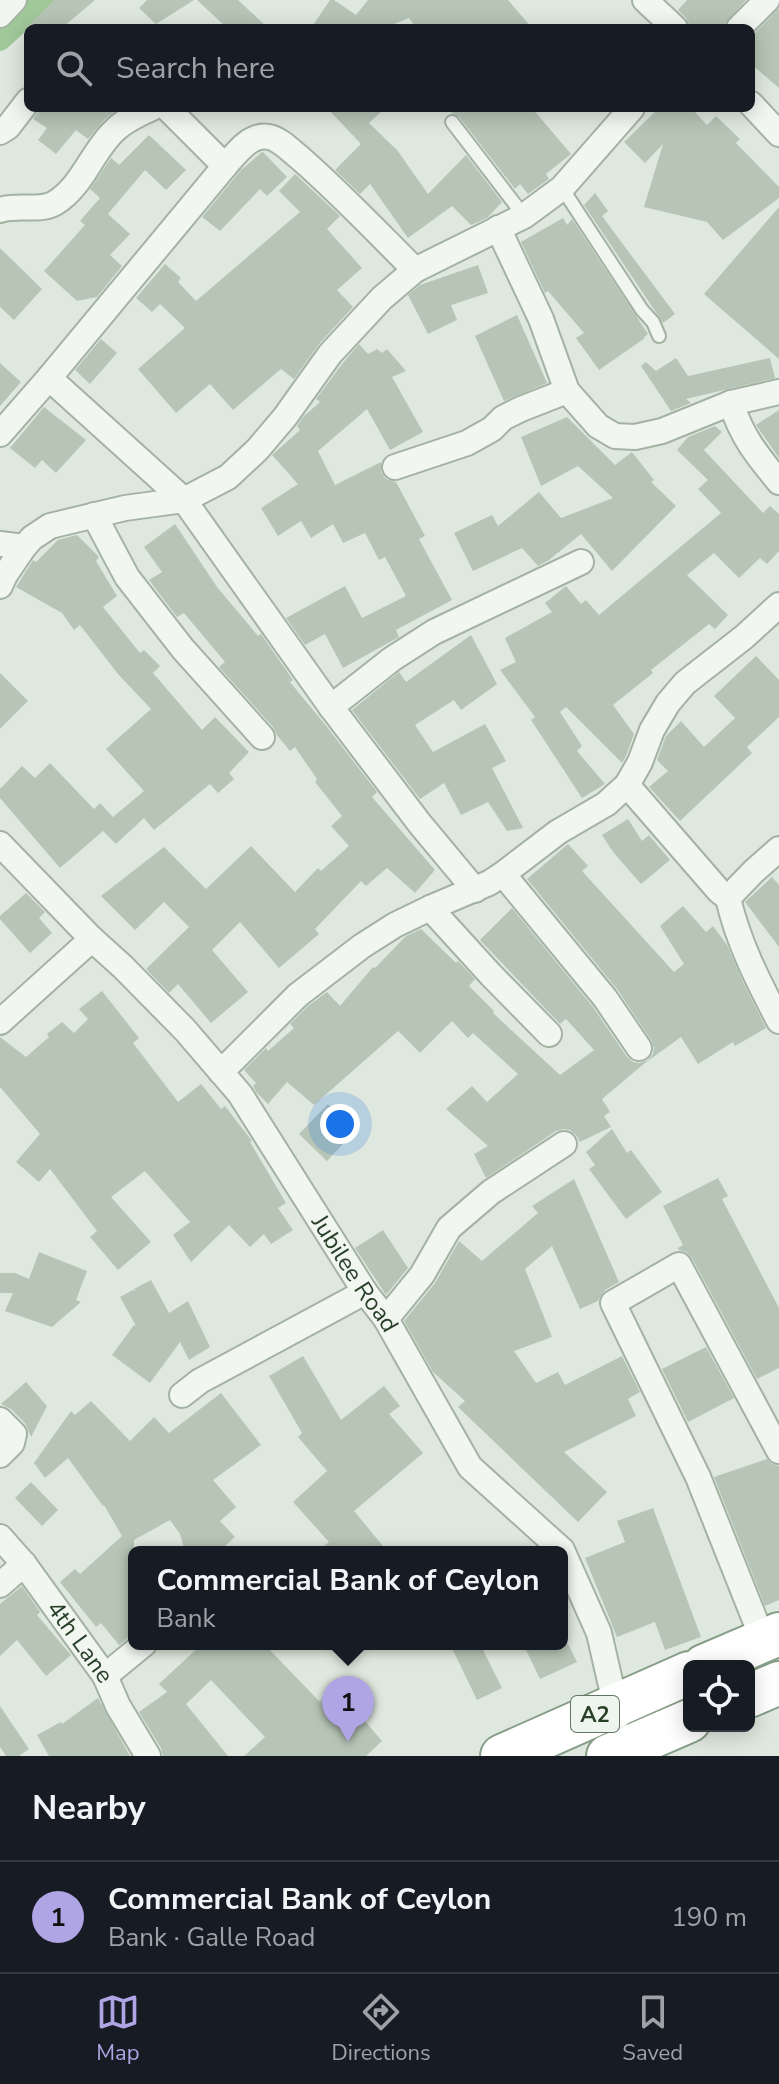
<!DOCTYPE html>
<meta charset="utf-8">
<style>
:root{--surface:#171b24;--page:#20242c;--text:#f1f3f6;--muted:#9ea1a6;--line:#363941;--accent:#afa4e4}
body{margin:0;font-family:"Nunito Sans",sans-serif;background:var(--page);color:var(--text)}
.controls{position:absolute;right:24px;bottom:24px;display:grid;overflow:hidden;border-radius:12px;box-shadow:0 4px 20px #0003}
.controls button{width:72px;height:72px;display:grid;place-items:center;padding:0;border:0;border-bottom:2px solid var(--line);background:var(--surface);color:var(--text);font:40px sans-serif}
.you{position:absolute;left:340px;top:1124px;width:28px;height:28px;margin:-20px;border:6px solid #fff;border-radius:50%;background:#1a73e8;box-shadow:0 0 0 12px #1a73e833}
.badge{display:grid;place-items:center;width:52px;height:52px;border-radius:50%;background:var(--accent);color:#111;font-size:26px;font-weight:700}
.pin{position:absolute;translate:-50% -66px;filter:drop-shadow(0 2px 4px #0008)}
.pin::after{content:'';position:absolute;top:42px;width:28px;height:24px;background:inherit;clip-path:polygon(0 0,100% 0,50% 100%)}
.popup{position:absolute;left:128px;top:1546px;width:440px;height:104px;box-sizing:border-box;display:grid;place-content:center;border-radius:12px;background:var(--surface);filter:drop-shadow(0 2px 6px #0005);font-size:26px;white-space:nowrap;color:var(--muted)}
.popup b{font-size:30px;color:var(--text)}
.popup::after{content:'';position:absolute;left:50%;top:100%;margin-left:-16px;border:16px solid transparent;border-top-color:var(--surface)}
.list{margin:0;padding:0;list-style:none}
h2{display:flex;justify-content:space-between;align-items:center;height:104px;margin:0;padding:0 32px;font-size:34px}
h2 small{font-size:26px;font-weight:400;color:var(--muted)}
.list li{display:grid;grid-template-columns:52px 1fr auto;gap:24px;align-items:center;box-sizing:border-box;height:112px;padding:0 32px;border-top:2px solid var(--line)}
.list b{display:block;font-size:30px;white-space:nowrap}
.list p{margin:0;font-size:26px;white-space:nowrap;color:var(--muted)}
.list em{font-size:26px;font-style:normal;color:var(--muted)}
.icon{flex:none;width:44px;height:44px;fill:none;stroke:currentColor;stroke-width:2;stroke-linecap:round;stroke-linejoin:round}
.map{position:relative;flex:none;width:779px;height:1756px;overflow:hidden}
.search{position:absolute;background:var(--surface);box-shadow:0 4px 20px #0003;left:24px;right:24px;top:24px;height:88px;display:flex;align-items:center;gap:20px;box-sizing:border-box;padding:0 28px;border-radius:12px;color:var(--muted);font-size:30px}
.sheet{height:216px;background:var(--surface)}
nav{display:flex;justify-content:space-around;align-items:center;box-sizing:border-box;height:112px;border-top:2px solid var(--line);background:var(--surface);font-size:22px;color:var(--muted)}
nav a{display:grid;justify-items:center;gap:4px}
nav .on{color:var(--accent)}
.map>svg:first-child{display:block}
</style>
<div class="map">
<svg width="779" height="1756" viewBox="0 0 779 1756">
<rect width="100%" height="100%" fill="#dfe8de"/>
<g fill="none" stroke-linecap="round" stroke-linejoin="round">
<path stroke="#a0c899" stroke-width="22" d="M0,40l43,-40"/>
</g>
<path fill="#b6c5b6" d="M54,0h41l-33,28h-36z
M147,0h47l-38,24 -17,-16z
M197,0h41l30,28h-41z
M330,0h4l22,15 12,-15h140l24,28h-116l-7,-10 -25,10h-73z
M687,0h59l-25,28h-30l-5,-10 -8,-8z
M779,8v80l-28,-24v-27z
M41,108h78l-14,11 -17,20 -12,-9 -20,24 -18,-14 9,-12 -14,-9z
M327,108h58l-16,15 28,27 31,44 38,-39 36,47 -15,16 -16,7 -19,-19 -44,32 -38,-54 -10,10 -25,-24 26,-26z
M447,108h85l39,46 -25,20 3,5 -21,15 -8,-10 -5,5 -56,-72 -7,-4z
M659,108h39l-3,4 12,13 9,-9 24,23 -4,4 43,44v11l-56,42 -16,-18 -63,-15 19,-63 -18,19 -21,-21z
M149,135l37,35 -20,20 -21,-20 -37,44 22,20 -20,21 12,11 -25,31 -20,4 -33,-30 41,-46 -5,-4 20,-23 -10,-9 21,-31 8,7z
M262,152h1l24,25 -20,19 -7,-7 -40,42 -18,-14 39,-47z
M295,174l45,42 -13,13 35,39 -25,22 16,17 -34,37 -25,35 -13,-10 -48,41 -23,-26 -34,29 -38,-44 47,-41 -25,-24 -8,8 -16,-14 29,-34 16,14 -3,4 18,19 104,-89 -21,-21z
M595,193l13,18 -6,5 73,98 -12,9 -79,-118z
M779,207v152l-75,-65z
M563,218l4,7 5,-6 76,115 -4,3 1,1 -46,32 -23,-32 8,-5 -36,-42 -3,2 -24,-51z
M0,248l42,41 -28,31 -14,-13z
M478,265l10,28 -37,12 6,15 -29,14 -20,-39 12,-10z
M517,315l30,68 -43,18 -29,-65z
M101,339l16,14 -27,31 -15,-14z
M359,344l9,10 9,-5 5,4 5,-4 19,22 -14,6 31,55 -33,18 -23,-41 -49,42 17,34 46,-23v10l5,7 10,3 29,54 -6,3 33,61 -56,30 3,7 -56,31 -18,-34 -20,11 -19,-27 59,-32 17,32 44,-22 -21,-39 -6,3 -14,-27 -22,10 -10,-19 -22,14 -10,-17 -23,15 -17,-28 37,-24 -26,-29 28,-25 -3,-4 7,-10 16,-14 -4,-3 26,-35z
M676,358l12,18 82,-18 5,20 -89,21 5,4 -20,8 -30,-45 5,-4 10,9z
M0,363l21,19 -21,24z
M44,407l42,33 -30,33 -14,-13 -7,8 -25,-20z
M779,410v48l-23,-33z
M567,417l48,48 17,-13 22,28 -3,2 25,24 -64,65 -31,-37 -32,26 -11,6 -16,-18 -49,23 -19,-38 38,-18 6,11 41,-34 22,26 52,-20 -35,-32 -37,20 -20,-49z
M715,426l7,6 -18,18 59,63 7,-7 9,8v37l-12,13 -7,-6 -21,20 -25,-25 -27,22 41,40 -13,14 -6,-5 -58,46 2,3 -40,32 21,29 -8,22 -4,7 -56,-56 -6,5 22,34 -5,5 28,33 -23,14 -51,-78 4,-3 -35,-47 16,-8 -11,-24 47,-26 -7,-9 21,-17 15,18 5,-4 13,15 122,-102 -23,-24 10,-9 -31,-30 11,-13z
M175,524l42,63 41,49 3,-2 32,46 -3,2 37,45 50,65 -5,5 63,73 -20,23 -28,-25 -21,18 -5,-5 -46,48 4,5 -40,34 -39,-46 -28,28 36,42 -37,31 -33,-39 -9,9 -23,-24 43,-42 -25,-25 -29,28 -34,-34 63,-49 42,42 45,-43 44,46 23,-24 3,3 28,-25 -18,-20 11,-10 -27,-34 2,-3 -22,-32 -5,4 -13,-16 -4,-8 -54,-60 6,-5 -41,-49 -7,4 -28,-37 13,-8 -18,-25z
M77,535l22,22 -3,4 21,35 -14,11 37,46 4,-3 16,16 -7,7 49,57 13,-13 34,35 -20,21 5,6 -16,14 -8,-9 -56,46 -10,-12 -28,26 -13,-13 -43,37 -60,-70v-9l22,-23 13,12 15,-15 44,46 6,-6 13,14 31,-26 -38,-42 45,-40 -33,-35 -38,-49 -6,5 -12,-17 -46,-26 17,-27 3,2 22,-22z
M471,635l26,49 -36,26 -7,-10 -39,25 18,27 52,-28 21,37 -14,7 31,60 -16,3 -19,-29 -27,13 -17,-32 -24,16 -68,-89 47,-38 7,10z
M756,656l23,24v37l-32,30 5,6 -72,68 -31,-34 19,-16 -11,-11 9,-24 15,-15 23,26 31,-29 -21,-22z
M0,673l28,28 -28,28z
M628,819l14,22 7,-6 21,25 -29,24 -28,-32 -11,-17z
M568,844l20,22 -6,5 92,101 10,-8 -24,-38 23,-20 23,26 7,-6 14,19 16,37 23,46 -31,18 -2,-4 -35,22 -17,-27 -36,26 -43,36 8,13 -6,4 7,11 -31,15 -4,-7 -6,-5 -6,-1 -8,2 -70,47 -12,-24 14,-8 -42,-37 26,-23 15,16 31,-28 -45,-41 -5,5 -16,-17 -32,32 -22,-22 -84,74 -27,-23 -19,22 -12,-12 -3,-6 3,-3 -12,-13 22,-22 2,3 26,-23 -4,-4 18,-18 19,-14 13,14 33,-39 2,1 31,-32 15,-7 35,34 2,-2 17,18 -6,7 25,25 -1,2 67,62 34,-25 -28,-31 -6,5 -80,-84 32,-32 81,99 34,50 6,5 6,1 9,-3 5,-6 1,-6 -3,-8 -34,-51 -90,-110z
M772,877l7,8v62l-34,-45z
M26,893l19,19 -6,6 13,15 -22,20 -30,-34v-3z
M102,991l37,47 -6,5 45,59 23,-18 20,25 4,-3 27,35 -2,1 36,61 -8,5 15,22 -22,14 -7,-10 -14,13 -21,-22 -38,37 -18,-27 17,-13 -45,-51 -34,26 40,45 -33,28 -28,-33 7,-6 -47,-62 -11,13 -23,-20 24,-28 -40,-47v-50l26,20 23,-20 -2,-3 15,-12 12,11 14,-14 -9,-10z
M328,1104l27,27 -28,30 -28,-27z
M612,1129l15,24 4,-3 31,42 -36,27 -37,-50 6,-4 -9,-13z
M718,1178l10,18 -6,3 57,109v60l-22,11 -65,-121 -6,-6 -7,-2 -1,-2 5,-3 -20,-39z
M574,1179l45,103 -14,8 -7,11 -18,8 -28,-63 -27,23 27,68 -38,14 22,32 22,-11 7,13 57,-29 18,36 -12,7 8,17 -72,36 43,40 -29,30 -120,-115 7,-6 -32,-29 -29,-51 31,-38 24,-42 23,20 56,-48 -6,-7z
M383,1230l25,38 -22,27 -31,-47z
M39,1252l48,19 -11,29 5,2 -29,25 -47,-16 8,-18h-13v-20h15l14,6z
M151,1280l18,33 19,-12 22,46 -21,13 -9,-18 -30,41 -38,-28 22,-30 2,1 -16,-29 13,-7 3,1 -2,-2z
M706,1347l28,51 -46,24 -26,-53z
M303,1356l38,64 43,-34 16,20 -11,8 34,39 -69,58 34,41h-71l12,-10 -36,-40 34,-31 -29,-34 4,-4 -33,-57z
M26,1382l21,24 -16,31 -6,-14 -14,-14 -10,-5z
M221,1393l40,52 -48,35 23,27 -16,14 15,16 -17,15h-33l-5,-18 -10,-14 -36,20v93l-15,12 -18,-22 -5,4 -36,-45 15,-13 5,5 42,-38 -18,-31 -1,1 -35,-48 -23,20 -11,-15 37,-52 4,4 16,-14 39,40 24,-24 15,16z
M767,1459l5,5 7,2v134l-14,6 -51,-129z
M31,1482l27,28 -16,16 -27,-28z
M653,1508l48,129 -36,13 -10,-28 -38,15 -32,-79 40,-16 -8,-21z
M22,1586l18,26 -3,3 34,40 -25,21 -29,-36 -17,16v-52z
M202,1644h62l56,58 13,-18 49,57 -16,15h-122l21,-19 -54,-57 -25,24 42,52h-65l-2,-8 -22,-36 28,-20 -8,-8z
M450,1644h30l22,44 -25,12z
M538,1644h30l9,18 -37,17 -14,-29z
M98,1698l32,58h-81l-12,-21 24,-13 1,2z
M0,1706l29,43 -10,7h-13l-6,-9z"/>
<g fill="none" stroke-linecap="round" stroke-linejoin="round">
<defs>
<path id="lane" d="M452,122l72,94
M562,188l80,122 11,12 6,14"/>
<g id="street">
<path d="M645,0l30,28"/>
<path d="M0,15l14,-15"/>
<path d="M739,28l28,-28"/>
<path d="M751,104l28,30"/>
<path d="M167,108l58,58"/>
<path d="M0,132l8,-5 20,-26"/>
<path d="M0,210c17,-6 40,2 55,-7 28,-17 37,-52 60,-73 10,-10 24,-16 37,-22"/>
<path d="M498,228l43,91 26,72 31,35 17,10 20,1 27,-6 69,-28c11,34 25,51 48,79"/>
<path d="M49,378l135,122 147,207 89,117 55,66"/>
<path d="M731,403l48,-11"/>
<path d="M0,434l49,-56 176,-212c11,-12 25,-33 44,-29 11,2 22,14 31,21 40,35 77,74 115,112"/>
<path d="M395,467l72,-24 25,-14 11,-11 18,-9 46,-18"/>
<path d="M94,515l33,62 56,72 79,88"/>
<path d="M0,544l24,3"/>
<path d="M0,586l5,-11 19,-28 8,-9 18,-12 75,-18 59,-8 44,-23 29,-27 28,-33 45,-63 52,-56 33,-28 109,-54 38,-28 70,-80"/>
<path d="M331,707l61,-48 42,-27 147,-70"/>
<path d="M627,785l92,106 9,7 26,-27 25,-22"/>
<path id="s1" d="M0,844l92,95 31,28 62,63 55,64 125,198 21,27 84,148 92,83 37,83 19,83"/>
<path d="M503,874l102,124 34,50"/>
<path d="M728,898c10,44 30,83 51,123"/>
<path d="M430,908l61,67 58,59"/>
<path d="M0,1022l92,-83"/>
<path d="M221,1072l77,-77 64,-49 33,-21 35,-17 59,-25 14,-9 55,-42 48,-28 21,-19 13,-23 12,-32 16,-27 17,-20 59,-46 35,-32"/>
<path d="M386,1319l36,-44 27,-47 42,-36 73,-48"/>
<path d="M182,1395l18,-14 165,-89"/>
<path d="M0,1420l14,14 -2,9 -12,12"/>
<path id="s2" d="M0,1537l24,27 81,112 13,30 30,50"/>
<path d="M0,1585l24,-21"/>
<path d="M763,1640l-65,-163 -85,-174 66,-38 100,186"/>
<path d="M105,1676l39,-32"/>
</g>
<path id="highway" d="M704,1666l75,-32
M749,1696l30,-13
M502,1756l187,-83
M608,1756l81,-35"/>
</defs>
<use href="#lane" stroke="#a4b2a4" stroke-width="16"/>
<use href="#street" stroke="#a4b2a4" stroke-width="28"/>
<use href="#highway" stroke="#879e86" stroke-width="46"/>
<use href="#lane" stroke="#f1f6f1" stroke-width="12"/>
<use href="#street" stroke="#f1f6f1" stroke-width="24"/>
<use href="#highway" stroke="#fff" stroke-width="42"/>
</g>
<g text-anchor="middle" stroke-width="6" stroke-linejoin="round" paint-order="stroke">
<rect fill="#eef5ee" stroke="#637663" stroke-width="2" x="571" y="1696" width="48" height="36" rx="6"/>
<g font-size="22" font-weight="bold" fill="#283f28">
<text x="595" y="1722">A2</text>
</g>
<g font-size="24" fill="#283f28" stroke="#eef5ee">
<text dy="8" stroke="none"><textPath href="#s1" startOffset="560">Jubilee Road</textPath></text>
<text dy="8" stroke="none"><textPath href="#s2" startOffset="132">4th Lane</textPath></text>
</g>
</g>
</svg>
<div class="controls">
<button><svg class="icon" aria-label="locate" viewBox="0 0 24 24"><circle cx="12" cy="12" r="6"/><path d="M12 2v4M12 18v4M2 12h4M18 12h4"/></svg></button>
</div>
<div class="you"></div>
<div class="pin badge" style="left:348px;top:1742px">1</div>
<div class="popup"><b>Commercial Bank of Ceylon</b>Bank</div>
<div class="search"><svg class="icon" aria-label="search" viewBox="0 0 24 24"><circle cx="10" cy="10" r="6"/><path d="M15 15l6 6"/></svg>Search here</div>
</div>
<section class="sheet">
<h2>Nearby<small></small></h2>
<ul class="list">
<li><span class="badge">1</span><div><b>Commercial Bank of Ceylon</b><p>Bank · Galle Road</p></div><em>190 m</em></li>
</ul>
</section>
<nav>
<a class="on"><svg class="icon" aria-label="map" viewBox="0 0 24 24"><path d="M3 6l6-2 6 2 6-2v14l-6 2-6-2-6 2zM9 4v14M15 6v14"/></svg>Map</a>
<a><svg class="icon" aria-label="directions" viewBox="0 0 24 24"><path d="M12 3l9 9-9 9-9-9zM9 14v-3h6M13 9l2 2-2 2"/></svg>Directions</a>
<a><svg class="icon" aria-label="saved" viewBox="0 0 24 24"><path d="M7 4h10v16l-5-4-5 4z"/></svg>Saved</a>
</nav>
